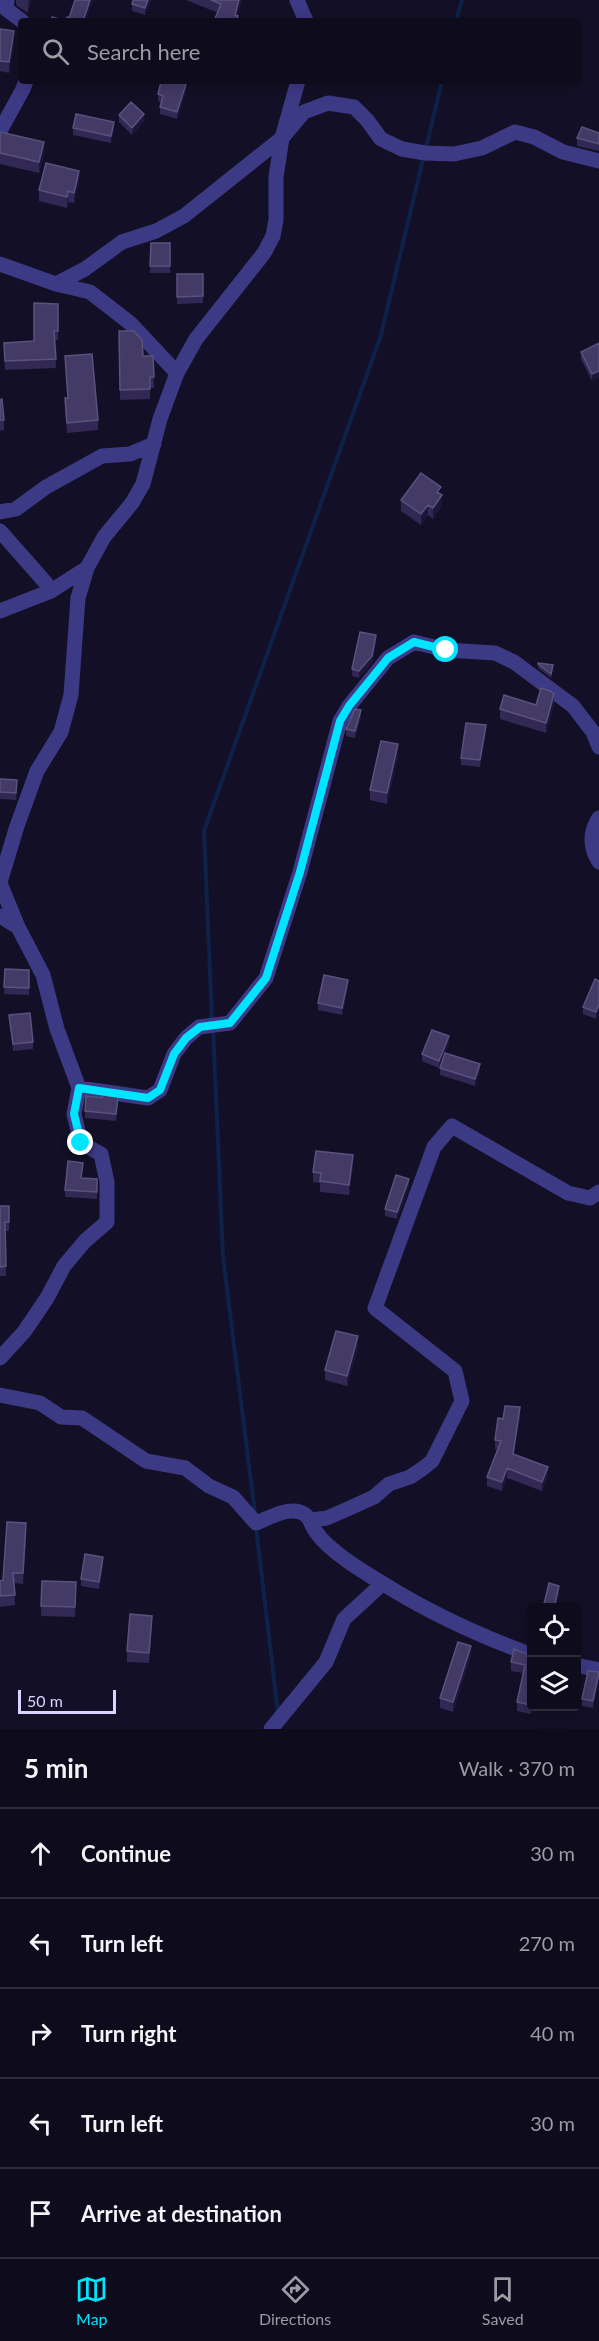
<!DOCTYPE html>
<meta charset="utf-8">
<style>
:root{--surface:#0e0b1c;--page:#171425;--text:#f1f3f6;--muted:#9b9ba3;--line:#2e2b3b;--accent:#00e5ff}
body{margin:0;font-family:Lato,sans-serif;background:var(--page);color:var(--text)}
.controls{position:absolute;right:18px;bottom:18px;display:grid;overflow:hidden;border-radius:6px;box-shadow:0 3px 15px #0003}
.controls button{width:54px;height:54px;display:grid;place-items:center;padding:0;border:0;border-bottom:2px solid var(--line);background:var(--surface);color:var(--text);font:30px sans-serif}
.scale{position:absolute;left:18px;bottom:15px;width:98px;box-sizing:border-box;padding-left:6px;border:3px solid #d9d4ff;border-top:0;font-size:16px;line-height:21px;white-space:nowrap;color:#d9d4ff;-webkit-text-stroke:4px #130f26;paint-order:stroke}
.stop{position:absolute;width:18px;height:18px;margin:-14px;border:4px solid #00e5ff;border-radius:50%;background:#fff}
.stop.end{background:#00e5ff;border-color:#fff;box-shadow:0 2px 6px #0008}
.list{margin:0;padding:0;list-style:none}
h2{display:flex;justify-content:space-between;align-items:center;height:78px;margin:0;padding:0 24px;font-size:26px}
h2 small{font-size:20px;font-weight:400;color:var(--muted)}
.list li{display:grid;grid-template-columns:39px 1fr auto;gap:18px;align-items:center;box-sizing:border-box;height:90px;padding:0 24px;border-top:2px solid var(--line)}
.list b{display:block;font-size:22px;white-space:nowrap}
.list em{font-size:20px;font-style:normal;color:var(--muted)}
.icon{flex:none;width:33px;height:33px;fill:none;stroke:currentColor;stroke-width:2;stroke-linecap:round;stroke-linejoin:round}
.map{position:relative;flex:none;width:599px;height:1729px;overflow:hidden}
.search{position:absolute;background:var(--surface);box-shadow:0 3px 15px #0003;left:18px;right:18px;top:18px;height:66px;display:flex;align-items:center;gap:15px;box-sizing:border-box;padding:0 21px;border-radius:6px;color:var(--muted);font-size:22px}
.sheet{height:528px;background:var(--surface)}
nav{display:flex;justify-content:space-around;align-items:center;box-sizing:border-box;height:84px;border-top:2px solid var(--line);background:var(--surface);font-size:16px;color:var(--muted)}
nav a{display:grid;justify-items:center;gap:3px}
nav .on{color:var(--accent)}
.map>svg:first-child{display:block}
</style>
<div class="map">
<svg width="599" height="1729" viewBox="0 0 599 1729">
<rect width="100%" height="100%" fill="#130f26"/>
<g fill="none" stroke-linecap="round" stroke-linejoin="round">
<path stroke="#0c2248" stroke-width="4" d="M456,21l6,-21
M426,148l16,-67
M212,1021l-8,-190 177,-496 43,-180
M213,1028l10,229 32,257
M256,1527l22,186"/>
<path stroke="#3d3a85" stroke-width="15" d="M7,0l-1,9 16,12
M297,0l9,21
M0,131l23,-42 3,-8
M0,264l56,20 34,8 40,31 47,50
M56,284l29,-15 37,-27 34,-11 28,-15 98,-78 22,-26 24,-9 26,4 13,13 14,19 21,10 23,4 29,1 28,-6 33,-16 19,5 29,15 36,9
M0,512l16,-3 30,-22 56,-31 28,-2 24,-10
M0,531l45,51 6,9
M0,611l51,-20 36,-23
M599,818c-10,15 -9,29 0,44
M0,882l17,-56 20,-55 24,-39 10,-37 7,-97 9,-30 17,-31 28,-34 11,-19 17,-65 17,-46 19,-34 68,-86 9,-17 3,-16v-43l6,-39 16,-57
M0,883l18,44 25,48 14,54 22,59 -5,26 7,29 20,11 6,28v40l-22,19 -21,25 -17,32 -23,34 -24,26
M0,916l18,11
M79,1088l69,10 12,-8 14,-36 12,-16 13,-11 31,-4 36,-45 34,-106 40,-151 9,-15 39,-48 26,-16 32,8 49,3 19,9 59,44 20,26 6,15
M0,1395l40,8 21,14 21,1 64,43 39,7 24,18 24,11 23,26c13,-5 29,-15 44,-11 11,4 10,12 16,20 13,19 46,39 66,51 46,29 98,53 150,72
M312,1520l15,-2 25,-11 22,-10 15,-13 21,-7 12,-8 10,-8 30,-60 -7,-30 -80,-63 59,-161 18,-21 116,67 22,5 9,-6
M576,1665l23,5
M271,1729l55,-67 18,-43 38,-35"/>
</g>
<path fill="#312854" d="M16,0h15l-3,13 -12,-8z
M151,0l-6,15 -13,-4v-7z
M186,0h56l-5,16 1,5z
M0,29l14,13 -5,31 -9,-2z
M186,91l-9,28 -17,-5v-7l1,-5 -3,-1v-7z
M119,115l25,6 -12,14 -13,-13z
M73,128l41,1 -3,14 -38,-8z
M0,132l44,21 -5,20 -39,-9z
M599,133v18l-22,-5v-8z
M79,182l-5,21 -6,-1 -1,6 -28,-7v-11z
M151,243h19v30h-20z
M177,274l26,22v7l-26,1z
M58,304v36h-3l1,28 -51,2 -1,-27 30,-2z
M119,331l24,25h10l1,32h-4v11l-30,1z
M599,343l-7,38 -11,-22v-7z
M65,356l33,64v10l-31,3 -2,-24v-11h3z
M0,400l4,20v10l-4,1z
M441,494l1,12 -9,13 -5,-4 -7,10 -20,-14v-11z
M376,642l-4,21 -13,15 -7,-2v-7z
M538,663l15,6 -2,9 -13,-10z
M554,704l-8,29 -46,-14v-10l36,-4z
M361,717l-6,21 -9,-2v-7z
M486,732l-6,35 -19,-2v-7z
M398,755l-11,49 -17,-4v-10z
M0,779l17,8 -1,13 -16,-1z
M5,969l24,1v25l-25,-1z
M599,981l-3,38 -13,-5v-7z
M348,987l-6,28 -24,-5v-7z
M9,1015l24,27v7l-20,2z
M449,1044l-4,9 35,18 -5,15 -35,-11v-7l4,-13 -5,13 -17,-7v-7z
M118,1104l-2,17 -31,-3v-7z
M353,1166l-4,29 -29,-3v-9l-7,-1v-10z
M82,1178l15,1v20l-32,-2v-7z
M409,1186l-12,33 -12,-3v-7z
M0,1206h9v25h-4l1,45h-6z
M358,1347l-11,39 -22,-6v-10z
M520,1417l-6,37 34,22 -6,15 -35,-13 -5,13 -15,-5v-9l10,-28h-2v-9l8,-21z
M26,1534l-3,50 -9,-1 1,22 -15,2v-26l3,-1z
M103,1564l-4,25 -18,-3v-7z
M42,1581l34,1 -1,35 -34,-1z
M152,1626l-3,37 -22,-1v-11z
M529,1655l2,52h1l-1,7 -14,-3v-9l6,-29 -12,-2v-9z
M471,1656l-18,56 -13,-4v-10z
M599,1672l-6,36 -11,-2v-7z"/>
<path fill="#1d163a" d="M29,0h2l-3,13v-9z
M90,0h3l-7,21h-3z
M148,0h3l-6,15v-7z
M239,0h3l-7,21v-6z
M14,31v11l-5,31v-11z
M186,84v7l-9,28v-7z
M144,114v7l-12,14v-7z
M114,122v7l-3,14v-7z
M44,142v11l-5,20v-11z
M79,171v11l-5,21v-10z
M68,191v11l-1,6v-11z
M599,371v7l-7,3v-7z
M442,495v11l-9,13v-11z
M428,505v10l-7,10v-11z
M376,635v7l-4,21 -13,15v-7z
M554,694v10l-8,29v-10z
M361,710v7l-6,21v-7z
M486,725v7l-6,35v-7z
M398,744v11l-11,49v-11z
M348,980v7l-6,28v-7z
M599,1004v7l-3,8v-7z
M449,1036v8l-10,24v-7z
M480,1064v7l-5,15v-7z
M353,1155v11l-4,29v-10z
M409,1179v7l-12,33v-7z
M358,1336v11l-11,39v-10z
M520,1407v10l-7,46v-9z
M548,1467v9l-6,15v-9z
M507,1468v10l-5,13v-9z
M26,1523v11l-3,50v-11z
M103,1557v7l-4,25v-7z
M559,1586v9l-3,13h-2z
M152,1616v10l-3,37v-10z
M471,1646v10l-18,56v-10z
M599,1674v7l-6,27v-7z"/>
<path fill="#433a66" stroke="#5a527e" stroke-width="1.5" d="M75,0h15l-7,21h-32l1,-4 14,4 1,-4 2,1z
M133,0h15l-3,8 -13,-4z
M211,0h28l-4,15 3,1 -2,5h-22l7,-17z
M0,29l14,2 -5,31 -9,-1z
M168,81h8l10,3 -9,28 -17,-5 3,-11 -5,-2 3,-12 6,1z
M131,102l13,12 -12,14 -13,-13z
M76,114l38,8 -3,14 -38,-8z
M582,127l17,6v11l-22,-6z
M0,132l44,10 -5,20 -39,-9z
M46,163l33,8 -5,22 -6,-2 -1,6 -28,-7z
M151,243h19v23h-20z
M177,274h26v22l-26,1z
M34,303l24,1v27h-4l2,28 -51,2 -1,-18 30,-2z
M119,331h15l8,9 1,16h10l1,21h-4v12l-30,1z
M599,343v28l-7,3 -11,-22z
M92,354l6,66 -31,3 -2,-25h3l-3,-42z
M2,399l2,21h-4v-20z
M421,473l20,14 -4,5 5,3 -9,13 -5,-3 -7,9 -20,-14z
M360,632l16,3 -4,21 -13,15 -7,-2z
M538,663l15,2 -2,9 -13,-10z
M541,688l9,3 4,3 -8,29 -46,-14 4,-14 32,10z
M355,709l6,1 -6,21 -9,-2z
M466,723l20,2 -6,35 -19,-2z
M381,741l17,3 -11,49 -17,-3z
M0,779l17,1 -1,13 -16,-1z
M5,969l24,1v18l-25,-1z
M324,975l24,5 -6,28 -24,-5z
M595,979l4,2v23l-3,8 -13,-5z
M30,1013l3,29 -20,2 -4,-29z
M432,1030l17,6 -10,25 -17,-7z
M445,1053l35,11 -5,15 -35,-11z
M103,1095l15,2 -2,17 -31,-3 1,-15 16,2z
M316,1151l37,4 -4,30 -29,-4 1,-8 -8,-1z
M68,1161l15,2 -2,15 16,1v13l-32,-2z
M396,1175l13,4 -12,33 -12,-3z
M0,1206h9v16h-4l1,44 -6,1z
M336,1331l22,5 -11,40 -22,-6z
M505,1406l15,1 -7,47 35,13 -6,15 -35,-14 -5,14 -15,-5 14,-36 -6,-1 3,-22 5,1z
M7,1522l19,1 -3,50h-10l2,22 -15,1v-15l3,-1z
M85,1554l18,3 -4,25 -18,-3z
M42,1581l34,1 -1,25 -34,-1z
M549,1583l10,3 -5,22h-11z
M130,1614l22,2 -3,37 -22,-2z
M458,1642l13,4 -18,56 -13,-4z
M514,1649l15,6h2v50l-14,-3 8,-37 -14,-3z
M588,1671l11,1 -6,29 -11,-2z"/>
<g fill="none" stroke-linecap="round" stroke-linejoin="round">
<path stroke="#00e5ff" stroke-width="8" d="M81,1143l-7,-29 5,-26 69,10 12,-8 14,-36 12,-16 14,-11 30,-4 36,-45 34,-106 40,-151 9,-15 39,-48 26,-16 32,8"/>
</g>
</svg>
<div class="controls">
<button><svg class="icon" aria-label="locate" viewBox="0 0 24 24"><circle cx="12" cy="12" r="6"/><path d="M12 2v4M12 18v4M2 12h4M18 12h4"/></svg></button>
<button><svg class="icon" aria-label="layers" viewBox="0 0 24 24"><path d="M12 4l9 5-9 5-9-5zM3 14l9 5 9-5"/></svg></button>
</div>
<div class="scale">50 m</div>
<div class="stop" style="left:446px;top:650px"></div>
<div class="stop end" style="left:81px;top:1143px"></div>
<div class="search"><svg class="icon" aria-label="search" viewBox="0 0 24 24"><circle cx="10" cy="10" r="6"/><path d="M15 15l6 6"/></svg>Search here</div>
</div>
<section class="sheet">
<h2>5 min<small>Walk · 370 m</small></h2>
<ul class="list">
<li><svg class="icon" aria-label="ahead" viewBox="0 0 24 24"><path d="M12 20V5M6 11l6-6 6 6"/></svg><div><b>Continue</b></div><em>30 m</em></li>
<li><svg class="icon" aria-label="left" viewBox="0 0 24 24"><path d="M17 20v-9H6M10 6l-5 5 5 5"/></svg><div><b>Turn left</b></div><em>270 m</em></li>
<li><svg class="icon" aria-label="right" viewBox="0 0 24 24"><path d="M7 20v-9h11M14 6l5 5-5 5"/></svg><div><b>Turn right</b></div><em>40 m</em></li>
<li><svg class="icon" aria-label="left" viewBox="0 0 24 24"><path d="M17 20v-9H6M10 6l-5 5 5 5"/></svg><div><b>Turn left</b></div><em>30 m</em></li>
<li><svg class="icon" aria-label="arrive" viewBox="0 0 24 24"><path d="M6 21V4h12l-3 4 3 4H6"/></svg><div><b>Arrive at destination</b></div></li>
</ul>
</section>
<nav>
<a class="on"><svg class="icon" aria-label="map" viewBox="0 0 24 24"><path d="M3 6l6-2 6 2 6-2v14l-6 2-6-2-6 2zM9 4v14M15 6v14"/></svg>Map</a>
<a><svg class="icon" aria-label="directions" viewBox="0 0 24 24"><path d="M12 3l9 9-9 9-9-9zM9 14v-3h6M13 9l2 2-2 2"/></svg>Directions</a>
<a><svg class="icon" aria-label="saved" viewBox="0 0 24 24"><path d="M7 4h10v16l-5-4-5 4z"/></svg>Saved</a>
</nav>
